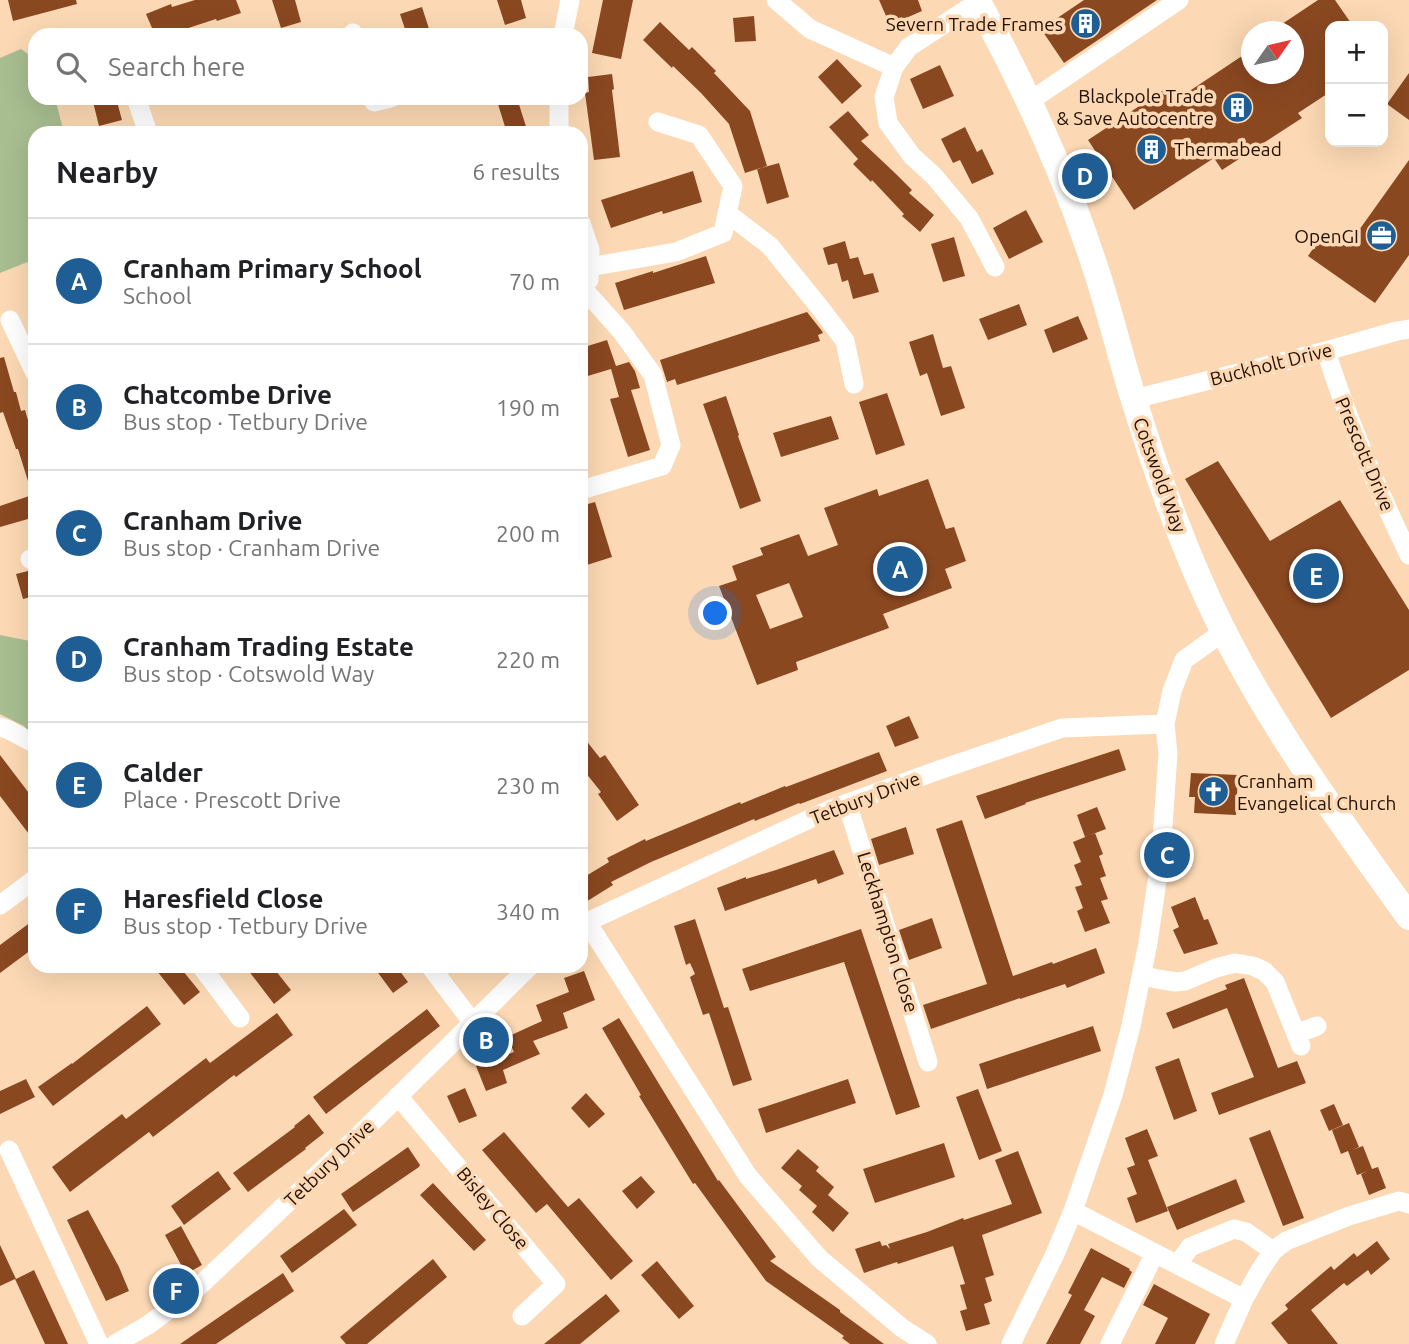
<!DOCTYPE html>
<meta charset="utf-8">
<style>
:root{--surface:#fff;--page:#f6f6f6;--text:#202124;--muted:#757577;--line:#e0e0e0;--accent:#1e5e94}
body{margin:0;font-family:Ubuntu,sans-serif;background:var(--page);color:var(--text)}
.controls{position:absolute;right:21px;top:21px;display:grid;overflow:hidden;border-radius:14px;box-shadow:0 7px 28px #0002}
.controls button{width:63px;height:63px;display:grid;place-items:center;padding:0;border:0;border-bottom:2px solid var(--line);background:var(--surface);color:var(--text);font:35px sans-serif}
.compass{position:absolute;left:1241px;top:21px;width:63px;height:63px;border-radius:50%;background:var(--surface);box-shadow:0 7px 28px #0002;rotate:56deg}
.you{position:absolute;left:716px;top:614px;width:24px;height:24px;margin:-18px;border:5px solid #fff;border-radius:50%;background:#1a73e8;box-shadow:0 0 0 10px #1a73e833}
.badge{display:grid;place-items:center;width:46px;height:46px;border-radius:50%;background:var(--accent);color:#fff;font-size:23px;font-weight:700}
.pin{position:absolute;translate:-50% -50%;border:4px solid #fff;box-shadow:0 2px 7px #0006}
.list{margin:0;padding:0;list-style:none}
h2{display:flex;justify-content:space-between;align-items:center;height:91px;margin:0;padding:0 28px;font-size:30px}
h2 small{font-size:23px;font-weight:400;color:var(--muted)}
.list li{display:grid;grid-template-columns:46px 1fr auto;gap:21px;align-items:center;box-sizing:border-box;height:126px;padding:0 28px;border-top:2px solid var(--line)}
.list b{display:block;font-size:26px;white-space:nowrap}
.list p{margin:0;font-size:23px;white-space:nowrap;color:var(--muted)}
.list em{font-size:23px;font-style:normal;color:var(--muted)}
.icon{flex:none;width:38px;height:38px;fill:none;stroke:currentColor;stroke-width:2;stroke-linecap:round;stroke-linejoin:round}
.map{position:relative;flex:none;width:1409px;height:1344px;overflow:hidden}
.search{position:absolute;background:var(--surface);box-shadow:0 7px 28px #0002;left:28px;top:28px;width:560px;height:77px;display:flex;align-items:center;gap:18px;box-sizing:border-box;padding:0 24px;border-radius:21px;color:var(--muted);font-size:26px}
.panel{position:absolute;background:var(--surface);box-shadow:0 7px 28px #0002;left:28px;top:126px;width:560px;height:847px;border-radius:21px}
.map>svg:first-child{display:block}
</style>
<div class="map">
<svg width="1409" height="1344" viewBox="0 0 1409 1344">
<rect width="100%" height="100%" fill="#fcd9b4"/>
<path fill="#a8bd90" d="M21,49l14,10v39h20l9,35h-29v126l-35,14v-215z
M0,635l35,7v98l-11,-14 -24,-12z"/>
<path fill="#8a4821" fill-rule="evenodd" d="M8,0h68l1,4 -64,17z
M195,0h41l5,13 -24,8 -1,-2 -49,16h-12l-9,-21 25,-10 1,3z
M272,0h23l6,22 -20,6z
M497,0h24l5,18 -21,7z
M603,0h30l-12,59 -29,-6z
M879,0h39l4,11 -32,14z
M1084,0h73l-93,63 -23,-34z
M1318,0h17l18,26h-23v66l-32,21 4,5 -80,52 -8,-12 -80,52 -46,-70 80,-53 8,13 75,-50v24h42v-42h-23z
M422,7l9,28h-24l-7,-21z
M754,16l2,25 -21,1 -2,-24z
M660,22l29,28 3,-3 24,24 -2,2 36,38 17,55 -22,7 -16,-49 -28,-31 -28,-27 -1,2 -29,-28z
M837,59l25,27 -20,18 -24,-27z
M940,65l14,31 -31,13 -13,-30z
M1409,73v47l-22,-16z
M612,74l2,15 -2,1 8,67 -26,3 -9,-67 4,-1 -1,-15z
M92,98h24l6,22 -23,6z
M506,98h11l11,35h-21l-10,-32z
M848,111l21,24 -8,6 35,33 16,16 -3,3 25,22 -14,17 -18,-16 2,-2 -32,-34 -1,2 -18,-18 5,-5 -29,-32z
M965,127l12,25 5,-3 12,25 -22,10 -12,-24 -7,3 -12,-24z
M1409,160v95l-34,48 -67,-47 17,-25 22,16z
M779,163l10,34 -22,7 -10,-35z
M693,171l9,31 -39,12 -1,-3 -51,17 -10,-28z
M1026,210l17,32 -34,17 -16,-31z
M954,237l11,39 -22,6 -12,-38z
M845,241l5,18 8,-2 6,18 9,-2 6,19 -26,7 -5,-19 -6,2 -5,-19 -9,2 -5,-17z
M706,256l9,27 -91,27 -9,-27 38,-12v2z
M1019,304l8,21 -39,15 -9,-21z
M807,312l15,19 1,2 -5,2 2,6 -143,44 -2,-6 -8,3 -7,-22z
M1078,316l10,23 -35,14 -9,-23z
M933,334l10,34 8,-2 14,42 -24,8 -14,-43 -7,3 -11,-34z
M607,340l9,26 13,-4 6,9 5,17 -9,2 19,60 -22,7 -18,-58 9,-2 -8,-28 -30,9v-30z
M4,357l10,35h2l5,19 4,-1 6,20 4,-1v64l-3,1 -14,-45h-2l-13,-37 -3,1v-55z
M887,393l18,52 -29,10 -17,-53z
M726,396l13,39 -1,1 23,65 -21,8 -37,-105z
M831,416l8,23 -58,18 -8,-24z
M1218,461l52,80 70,-41 69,110v60l-78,48 -146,-239z
M928,479l18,50 8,-2 12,34 -21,8 7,19 -69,26 6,14 -93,34 2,8 -41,15 -38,-99 18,-6 -5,-14 31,-11 -3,-7 39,-14 9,22 30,-11 -14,-37 53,-19 2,7zM789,583l14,34 -33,12 -14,-34z
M35,494v23l-35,10v-21z
M595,502l17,55 -25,8 -6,-22v-37z
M28,571h4l3,10v15l-12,3 -7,-25z
M909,716l10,22 -24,9 -9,-21z
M581,734l19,24 5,-3 34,50 -22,16 -19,-27 3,-2 -20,-25z
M1119,749l7,21 -101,33 1,1 -41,15 -9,-23z
M879,752l8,19 -87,33 -1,-1 -44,18 -1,-2 -103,43 -40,20 2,3 -32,20v-26l28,-17 -2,-4 38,-19 1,2 94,-39 1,2 44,-18 1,1z
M0,755l35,46v41l-35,-46z
M1191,773l47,2 -2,40 -42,-2 1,-16h-6z
M1097,807l9,22 -21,8 -8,-22z
M962,820l51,156 39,-14 1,2 43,-16 9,25 -38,15 -2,-4 -45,15v-1l-89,31 -8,-24 64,-21 -51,-155z
M906,827l8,27 -35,11 -8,-26z
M1095,833l8,21 -4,2 7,20 -6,2 8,21 -7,2 9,22 -25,9 -8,-21 6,-3 -8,-21 7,-2 -8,-20 7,-3 -8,-20z
M834,850l10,24 -26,10 -2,-5 -91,32 -8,-23 29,-11v2l30,-9z
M1195,897l9,23 4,-1 10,25 -34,10 -11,-24 6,-3 -8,-20z
M932,918l10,30 -33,12 -10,-30z
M35,919v28l-35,26v-28z
M695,919l29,89 4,-1 24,73 -19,6 -24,-73 -6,2 -13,-38 5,-3 -5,-11 -4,2 -12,-39z
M861,929l59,178 -24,8 -52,-153 -94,29 -8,-22z
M153,966h26l21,26 -16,13z
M245,966h27l19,24 -17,14z
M373,966h23l12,16 -15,11z
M584,971l11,29 -32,13 5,15 -35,13 7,13 -37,16 4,13 -21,8 -10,-25 38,-14 -7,-15 35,-16 -6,-16 33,-13 -5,-14z
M1244,978l34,90 19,-7 9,22 -87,32 -8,-22 43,-16 -27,-69 -54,21 -7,-16 61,-24 -2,-4z
M147,1006l14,18 -108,82 -15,-19 34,-24v1z
M427,1009l13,17 -114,88 -13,-17z
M277,1013l16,22 -57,42 -2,-2 -81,62 -4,-5 -79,60 -18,-25 70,-53 4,5 80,-61 4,5z
M619,1018l99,163 1,-1 57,77 -6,4 70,49v2l44,32h-34l-8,-6 2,-2 -78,-55 -71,-98 -2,1 -54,-88 2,-1 -39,-67z
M1093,1026l8,25 -114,38 -8,-25z
M1179,1058l18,53 -23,9 -19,-53z
M26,1079l9,18 -35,17v-23z
M848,1079l8,24 -90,30 -8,-24z
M465,1088l12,28 -18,7 -12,-27z
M978,1089l24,62 -23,9 -23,-63z
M586,1093l19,21 -16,14 -18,-20z
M1334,1104l9,21 -14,6 -9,-21z
M309,1114l15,19 -19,15 1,1 -58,43 -15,-19 62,-46 -1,-1z
M1349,1123l10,24 -7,3 11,-4 9,23 6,-2 8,21 -17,7 -8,-21 7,-3 -11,4 -9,-24 -7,3 -9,-24z
M1147,1129l11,27 -10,4 20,51 -32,12 -9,-25 10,-4 -10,-26 8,-3 -10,-27z
M1270,1130l34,88 -21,8 -34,-88z
M504,1132l64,75 11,-9 54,63 -22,19 -64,-76 -11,9 -54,-63z
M944,1143l11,34 -80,26 -12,-34z
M408,1147l12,18 -1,2 -66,45 -12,-18z
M798,1149l21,18 -3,4 18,16 -6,8 21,18 -16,19 -21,-20 5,-6 -18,-16 3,-4 -21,-18z
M1018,1151l24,62 -60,22 12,40 -9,3 7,23 -8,3 6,20 -24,7 -6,-20 7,-2 -7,-24 5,-1 -12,-38 -55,18 -1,-2 -33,11 -9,-24 25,-8 2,5 4,-1 4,4 -2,-5 39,-12 36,-14 1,2 48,-16 -17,-44z
M218,1171l13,18 -47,36 -13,-19z
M641,1176l14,16 -18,17 -15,-18z
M1236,1179l9,23 -68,28 -10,-23z
M433,1183l53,57 -12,11 -54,-56z
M344,1209l13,16 -65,48 -12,-17z
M88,1210l31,57 10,24 -23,10 -39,-81z
M181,1226l21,39 -16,9 -21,-39z
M1377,1241l13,18 -19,16 -3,-5 -21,16 -3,-3 -33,27 27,34h-50l-17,-21 17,-14 -3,-4 46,-39 3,4 20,-17 3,4z
M0,1245l16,34 18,-9 34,74h-23l-30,-65 -15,7z
M1091,1248l39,21 -1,1 3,2 -8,16 -22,-11 -18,33 11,6 -15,28h-34l26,-49 -4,-2z
M433,1259l14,18 -80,67h-21l-6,-7z
M657,1261l37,45 -15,13 -38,-44z
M283,1273l11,18 -78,53h-36z
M1154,1284l56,30 -15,30h-40l13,-26 -25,-13z
M606,1294l14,17 -40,33h-36z"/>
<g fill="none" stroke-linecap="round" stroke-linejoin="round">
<path stroke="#fff" stroke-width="19" d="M776,0l34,29 84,38
M978,2l-69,45 -15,20 -10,30 4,26 24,33 22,20 35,42 26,49
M353,33l1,2
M563,35l7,-35
M136,98l12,35
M373,98l1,4 17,-4
M559,98v35
M1030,101l149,-101
M727,213l43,33 51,63 24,32 9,43
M581,223l9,27 -1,30
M589,267l87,-15 47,-19 10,-47 -34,-51 -41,-13
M10,320l25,53
M1326,351c22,71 51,137 83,204
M1134,399l192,-48 71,-20 12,-2
M581,490l81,-24 9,-21 -18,-70 -31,-43 -34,-38
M30,559l5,-1
M0,727l9,3 26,14
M847,803l81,259
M0,905l35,-26
M587,922l161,254 71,82 83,70 25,16
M581,927l6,-5 242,-112 110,-40 123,-42 103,-4
M201,966l39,52
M430,966l43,57
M1142,975l15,4 19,3 9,-1 31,-13 19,-5 18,3 11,5 11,11 26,64
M1296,1034l21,-8
M398,1096l158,188 -34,32
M9,1150l90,194
M1073,1211l171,88
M1178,1264l12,-17 44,-18 12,3 27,19
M115,1344l33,-19 46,-34 159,-150 177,-175
M1011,1344l44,-90 18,-43 40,-116 18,-69 17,-83 13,-89 7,-100 -3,-30 7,-33 12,-31 39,-28
M1110,1344l45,-91
M1224,1344l20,-45 15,-27 14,-21 13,-10 63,-25 50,-15 10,3"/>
<path stroke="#fff" stroke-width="26" d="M977,0c48,87 89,176 119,270 14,42 24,85 37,127 19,62 41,125 67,184 51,119 134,232 209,336"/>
</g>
<defs>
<symbol id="building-disc" viewBox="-11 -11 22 22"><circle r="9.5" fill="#1e5e94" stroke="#fcd9b4"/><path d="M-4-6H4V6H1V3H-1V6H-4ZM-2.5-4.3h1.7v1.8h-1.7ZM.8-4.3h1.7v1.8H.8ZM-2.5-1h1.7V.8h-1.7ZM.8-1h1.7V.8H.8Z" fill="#fff"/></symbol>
<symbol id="office-disc" viewBox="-11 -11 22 22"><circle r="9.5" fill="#1e5e94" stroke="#fcd9b4"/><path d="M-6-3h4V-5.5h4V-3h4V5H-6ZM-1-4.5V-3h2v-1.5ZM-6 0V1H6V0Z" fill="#fff"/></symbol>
<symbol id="church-disc" viewBox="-11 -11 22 22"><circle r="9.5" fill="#1e5e94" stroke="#fcd9b4"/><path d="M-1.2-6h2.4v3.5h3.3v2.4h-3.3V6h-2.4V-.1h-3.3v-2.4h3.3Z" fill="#fff"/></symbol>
</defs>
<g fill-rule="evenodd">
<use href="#building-disc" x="1068" y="6" width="35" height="35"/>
<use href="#building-disc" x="1220" y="90" width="35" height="35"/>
<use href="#building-disc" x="1134" y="132" width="35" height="35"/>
<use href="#office-disc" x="1364" y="218" width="35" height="35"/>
<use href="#church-disc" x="1196" y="774" width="35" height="35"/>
</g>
<g text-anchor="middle" stroke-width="7" stroke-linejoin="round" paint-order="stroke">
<g font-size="19" fill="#241000" stroke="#fcd9b4" text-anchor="end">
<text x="1063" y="31">Severn Trade Frames</text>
<text x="1214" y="103">Blackpole Trade<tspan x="1214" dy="22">&amp; Save Autocentre</tspan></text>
<text x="1174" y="156" text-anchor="start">Thermabead</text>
<text x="1359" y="243">OpenGI</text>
<text x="1237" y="788" text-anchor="start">Cranham<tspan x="1237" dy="22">Evangelical Church</tspan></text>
</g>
<g font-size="19" fill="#241000" stroke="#fcd9b4">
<text transform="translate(1271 364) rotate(-14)" y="7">Buckholt Drive</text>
<text transform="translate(1365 454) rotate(67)" y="7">Prescott Drive</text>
<text transform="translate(1160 475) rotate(70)" y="7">Cotswold Way</text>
<text transform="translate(865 798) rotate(-21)" y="7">Tetbury Drive</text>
<text transform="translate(888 932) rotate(73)" y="7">Leckhampton Close</text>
<text transform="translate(329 1163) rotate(-44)" y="7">Tetbury Drive</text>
<text transform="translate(493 1208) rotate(50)" y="7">Bisley Close</text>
</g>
</g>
</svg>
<div class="controls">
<button>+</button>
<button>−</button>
</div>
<svg class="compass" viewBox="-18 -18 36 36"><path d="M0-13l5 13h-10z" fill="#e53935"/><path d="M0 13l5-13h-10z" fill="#757577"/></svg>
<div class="you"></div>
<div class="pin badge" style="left:900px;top:569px">A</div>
<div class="pin badge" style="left:486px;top:1040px">B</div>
<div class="pin badge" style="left:1167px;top:855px">C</div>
<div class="pin badge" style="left:1085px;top:176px">D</div>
<div class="pin badge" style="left:1316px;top:576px">E</div>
<div class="pin badge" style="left:176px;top:1291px">F</div>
<div class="search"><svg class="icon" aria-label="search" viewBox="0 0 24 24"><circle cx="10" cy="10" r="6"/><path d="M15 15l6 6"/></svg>Search here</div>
<section class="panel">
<h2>Nearby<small>6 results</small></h2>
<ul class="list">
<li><span class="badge">A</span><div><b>Cranham Primary School</b><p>School</p></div><em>70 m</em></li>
<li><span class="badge">B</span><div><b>Chatcombe Drive</b><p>Bus stop · Tetbury Drive</p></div><em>190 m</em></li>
<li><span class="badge">C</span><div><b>Cranham Drive</b><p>Bus stop · Cranham Drive</p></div><em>200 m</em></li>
<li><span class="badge">D</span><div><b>Cranham Trading Estate</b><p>Bus stop · Cotswold Way</p></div><em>220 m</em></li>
<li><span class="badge">E</span><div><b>Calder</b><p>Place · Prescott Drive</p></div><em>230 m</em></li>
<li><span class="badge">F</span><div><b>Haresfield Close</b><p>Bus stop · Tetbury Drive</p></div><em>340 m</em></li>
</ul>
</section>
</div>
